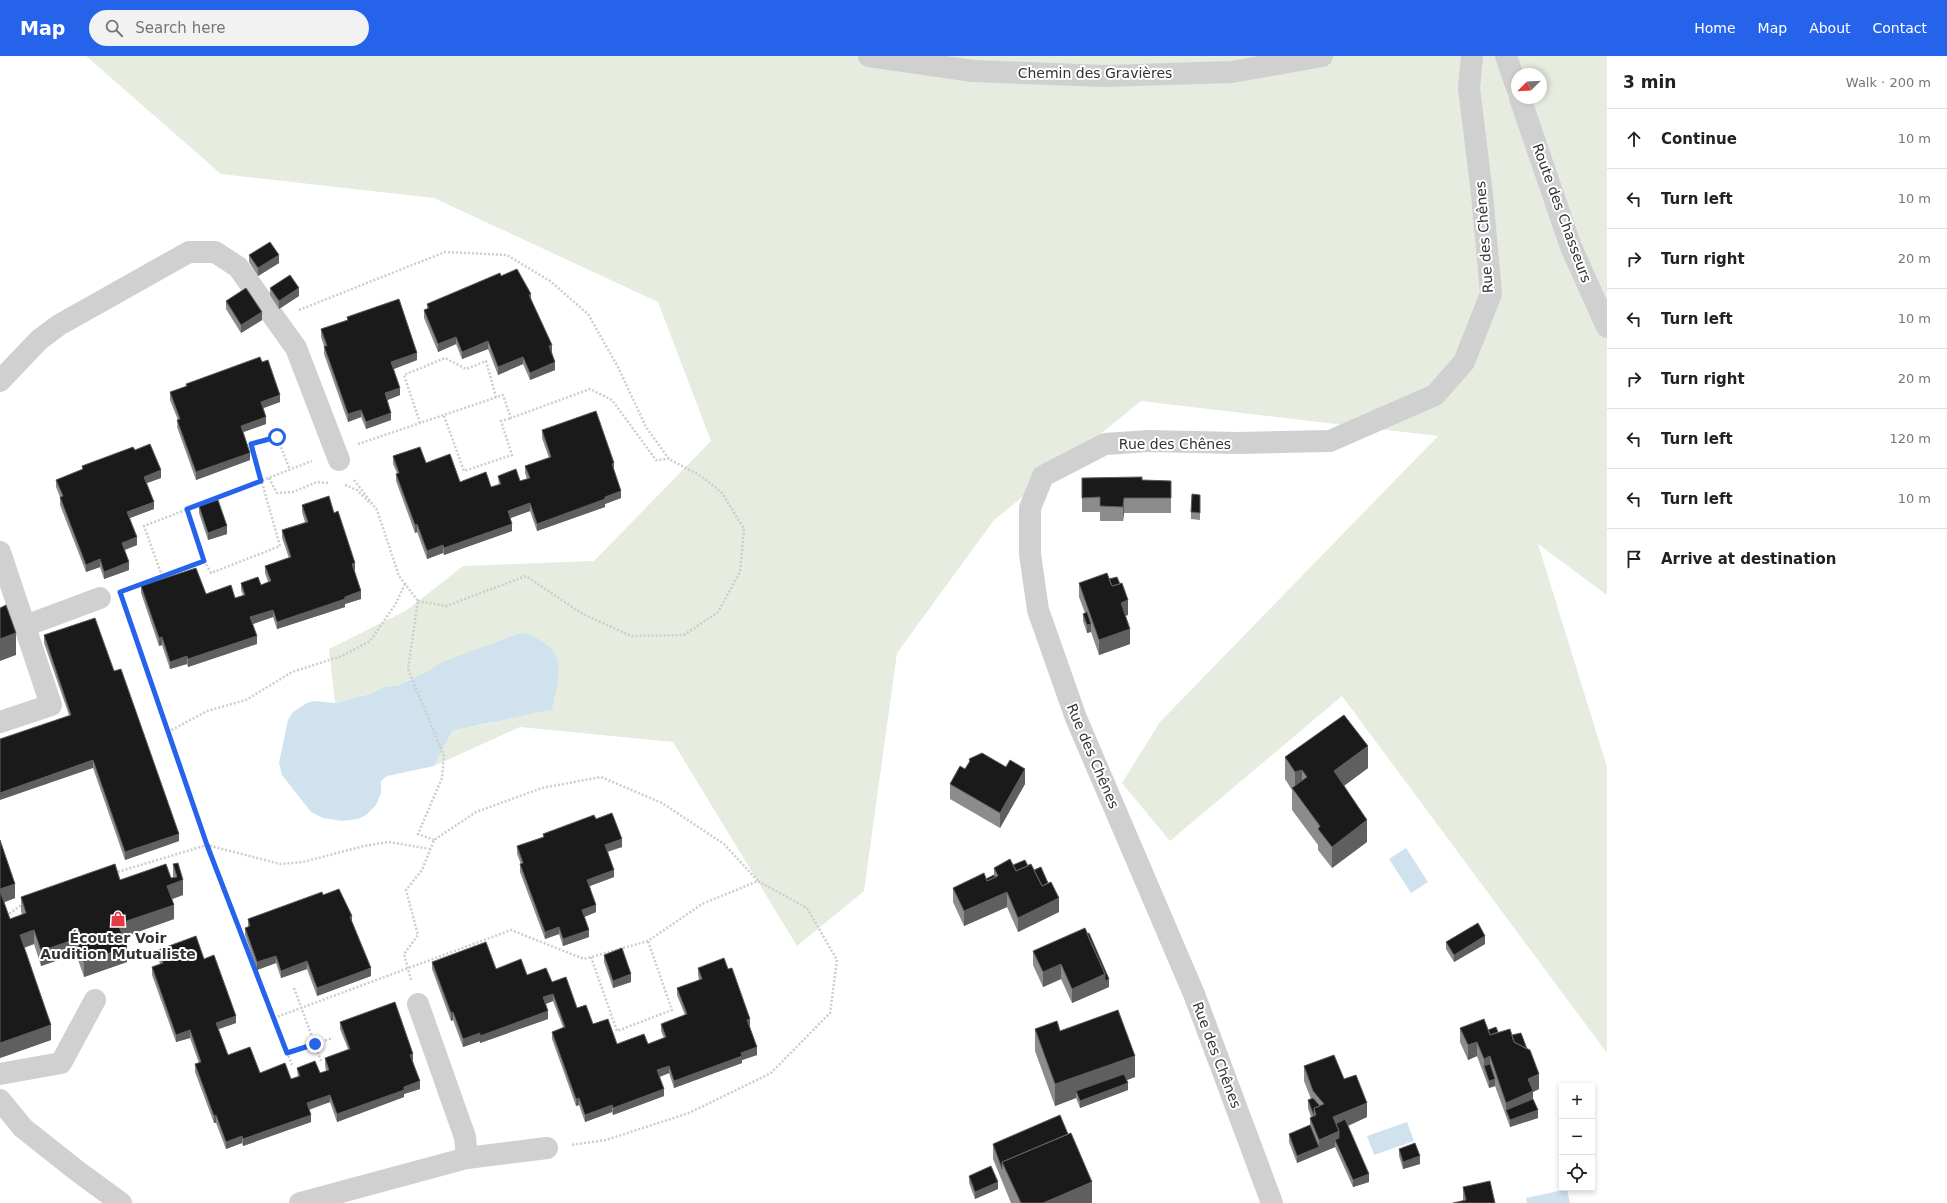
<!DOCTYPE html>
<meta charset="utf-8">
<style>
:root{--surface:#fff;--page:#f2f2f2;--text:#202124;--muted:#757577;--line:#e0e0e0;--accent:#2563eb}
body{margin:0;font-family:"DejaVu Sans",sans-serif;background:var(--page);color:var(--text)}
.controls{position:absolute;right:12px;bottom:12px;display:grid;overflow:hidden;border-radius:0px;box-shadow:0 2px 6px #0003}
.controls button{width:36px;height:36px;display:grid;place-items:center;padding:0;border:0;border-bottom:1px solid var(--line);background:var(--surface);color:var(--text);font:20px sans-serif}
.compass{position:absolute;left:1511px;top:12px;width:36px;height:36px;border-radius:50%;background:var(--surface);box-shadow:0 2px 6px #0003;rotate:246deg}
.stop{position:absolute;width:12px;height:12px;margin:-9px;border:3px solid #2563eb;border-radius:50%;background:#fff}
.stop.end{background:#2563eb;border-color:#fff;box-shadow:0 1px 4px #0008}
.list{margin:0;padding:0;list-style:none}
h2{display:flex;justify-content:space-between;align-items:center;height:52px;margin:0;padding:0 16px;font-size:17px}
h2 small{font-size:13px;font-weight:400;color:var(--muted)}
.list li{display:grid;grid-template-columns:26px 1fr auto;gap:12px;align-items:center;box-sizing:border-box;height:60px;padding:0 16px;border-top:1px solid var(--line)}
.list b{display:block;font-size:15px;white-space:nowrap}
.list em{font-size:13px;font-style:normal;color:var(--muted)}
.icon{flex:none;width:22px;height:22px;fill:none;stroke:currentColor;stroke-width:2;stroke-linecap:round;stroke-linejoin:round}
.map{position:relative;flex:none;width:1607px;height:1147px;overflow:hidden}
header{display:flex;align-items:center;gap:24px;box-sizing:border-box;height:56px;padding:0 20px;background:var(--accent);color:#fff}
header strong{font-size:19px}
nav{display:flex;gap:22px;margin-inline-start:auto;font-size:14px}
.search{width:280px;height:36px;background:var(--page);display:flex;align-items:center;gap:10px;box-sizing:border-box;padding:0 14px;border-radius:22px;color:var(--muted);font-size:15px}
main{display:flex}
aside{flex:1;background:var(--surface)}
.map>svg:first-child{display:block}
</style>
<header>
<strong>Map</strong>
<div class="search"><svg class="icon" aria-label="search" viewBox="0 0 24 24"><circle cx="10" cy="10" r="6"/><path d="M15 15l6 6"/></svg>Search here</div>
<nav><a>Home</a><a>Map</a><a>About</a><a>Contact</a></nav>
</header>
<main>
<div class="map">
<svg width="1607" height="1147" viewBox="0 0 1607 1147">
<rect width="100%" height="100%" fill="#fff"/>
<path fill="#e6ecdf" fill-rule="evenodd" d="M86,0h1521v539l-69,-51 69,223v286l-265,-357 -172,145 -48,-58 38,-61 278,-286 -297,-35 -147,119 -97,133 -33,238 -67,55 -124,-204 -153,-15 -86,39 19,-36 29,-5 39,-10 -84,-51 -9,7 -30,14 -14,2 -14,7 -35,9 -6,-54 78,-39 56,-44 131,-5 117,-120 -53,-139 -224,-104 -213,-24zM1517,18h24v24h-24z"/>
<path fill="#cfe2ee" d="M527,577c8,5 24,12 28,21 8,17 0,38 -3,56 -33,5 -65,15 -99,20l-19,36 -47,10 -6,5v12l-5,12 -10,10 -8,4 -16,2 -19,-3 -12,-6 -29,-37 -3,-12 9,-43 5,-8 14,-9 7,-2 21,2 35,-9 14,-7 15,-2 29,-14 9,-7 81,-30z
M1406,792l22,34 -17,11 -22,-34z
M1407,1066l7,19 -40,14 -7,-19z
M1567,1133l3,14h-43l-1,-5z"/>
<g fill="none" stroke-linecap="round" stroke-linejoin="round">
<path stroke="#cdcdcd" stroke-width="2.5" stroke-dasharray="2 2" stroke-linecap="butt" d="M299,254l146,-58 62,3 43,26 38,33 30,53 28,60 23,32 32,17 21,17 22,36 -4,43 -22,40 -34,23 -53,1 -50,-23 -55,-37 -80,30 -28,-5
M444,360l20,55 48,-16 -11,-34 10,-3
M420,367l-16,-48 41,-17 21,11 20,-8 10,36
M358,388l145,-49 8,23 79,-29 22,11 44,60 13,-1
M269,422l8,15 16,-1 24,-10 11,1
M354,424l23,30 22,66 19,25 -10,68 36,87 -2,22 -24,56 16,6
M345,429l12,5 14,14
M204,505l7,12 69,-27 -29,-102 26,-7 13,33
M162,520l-18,-50 168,-65
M122,535l82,-30 -17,-52
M124,549l83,240 85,220
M168,676l39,-21 39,-11 46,-28 50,-16 28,-15 25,-36 10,-21
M114,817l93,-28 73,19 23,-2 61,-16 25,-4 41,7
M6,860l17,-12
M591,901l26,74 55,-21 -24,-69
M411,924l-7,-26 14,-19 -12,-45 16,-20 12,-30 42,-28 66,-24 59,-11 61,26 62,41 34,37
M294,932l27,73
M274,962l237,-88 73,29 64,-18 54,-37 56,-23 49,27 30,52 -7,53 -59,60 -82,40 -83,27 -35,5
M287,997l46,-15"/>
<path stroke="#d0d0d0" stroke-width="22" d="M869,0l104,15 132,5 127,-4 90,-16
M1506,0l11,32
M1520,42l51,149 36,80
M0,325l39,-41 20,-15 130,-73h26l23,15 58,81 43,112
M0,496l51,153 -51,17
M25,570l75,-28
M418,948l47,133 2,21
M0,1018l61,-11 34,-63
M0,1044l23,28 53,42 45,33
M300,1147l167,-45 80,-10
M1272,1147l-78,-209 -118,-276 -38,-108 -8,-56v-46l13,-32 62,-32 44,-3 89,2 92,-2 105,-46 29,-33 27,-68 -9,-100 -13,-106 3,-32"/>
</g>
<path fill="#8c8c8c" d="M249,199l30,8 -21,13 -9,-14z
M501,220l30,24 21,52 3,18 -25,10 -7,-16 -25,11 -10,-26 -26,10 -6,-15 -18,8 -14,-34v-8l3,-1v-5z
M270,232l29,8 -20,13 -9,-14z
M226,245l36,19 -21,13 -15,-24z
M347,261l70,43 -23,9 6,26 -13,5 4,20 -25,9 -5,-12 -13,5 -24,-68v-8l-3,-9v-8l26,-9z
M262,306l18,40 -17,6 3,16 -23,8 7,28 -54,20 -19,-53 1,-7 -8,-20v-8l16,-5v-3z
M542,374l72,40v1l7,27 -16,6v3l-68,24 -7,-20 -20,7 2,13 -68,24 -1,-2 -16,6 -10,-27 -2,1 -19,-52v-7l1,-1 -4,-9v-8l33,7 34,19 31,5 8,-2 -1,-9 22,5 7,-2 -2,-6v-7l24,-8 -7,-20z
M135,394l26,28 -14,5 7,26 -24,9 7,27 -13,5 5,20 -25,9 -4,-12 -14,5 -26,-67v-8l-4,-10v-7l26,-10v-4z
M1082,422l89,3v32h-47l-1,8h-23v-9h-18z
M1200,439v25l-9,-1v-7z
M302,449l32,8 21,58 6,28 -16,5v3l-68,22 -4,-12 -20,7 4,20 -69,23 -1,-3 -17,5 -8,-24 -3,1 -18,-53v-7l94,12 8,-3 -2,-5v-7l20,2 7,-3 -3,-9v-7l24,-8 -7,-20v-8l23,-8 -3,-10z
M199,450l28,28 -19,6 -9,-27z
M1109,523l19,36 -3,1 5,28 -31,11 -8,-23 -4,1 -4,-12v-7l2,-1 -6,-16v-14z
M44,579l70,36 65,170 -54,19 -32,-92 -24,-53 -25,-72z
M1285,701l83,11 -24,18 23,56 -35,26 -14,-18v-5l-26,-35v-20l-7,-11z
M969,703l56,25 -25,44 -50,-29v-15l15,-15 4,-6z
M596,763l26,28 -14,5 6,25 -24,9 6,26 -12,5 5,20 -26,9 -4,-12 -14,5 -25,-67v-8h1l-4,-10v-8l26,-9v-3z
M0,784l15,58 -11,4 6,17 12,-4 -1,-4v-14l99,-17 51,-2h2v-14l10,31 -11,4 2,20 -51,18 4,25 -43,15 -8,-23 -35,12 -7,-22 -10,4 27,92 -51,18z
M1013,809l15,1 6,4 25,42 -41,20 -11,-25 -43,19 -11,-24v-14l33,-9 8,-4v-7z
M323,839l29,28 19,53 -54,20 -10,-27 -26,9 -5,-15 -19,7 -12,-35v-7l3,-1v-8z
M1446,886l39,2 -31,18 -8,-13z
M158,894l46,9 32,64 -18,6 10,26 32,18 31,6 7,-2 -1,-9 23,5 6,-2 -1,-6v-7l23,-9 -8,-20v-7l73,39 7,28 -16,5v3l-67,25 -7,-20 -21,8 2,12 -68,24 -1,-3 -16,6 -10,-26h-2l-19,-51v-8l4,-1 -9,-25 -14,4 -24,-67v-8l8,-3 -2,-7z
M1033,895l76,36 -37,16 -11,-24 -18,8 -10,-22z
M604,899l27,27 -18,6 -9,-26z
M432,906l64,7 31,6 25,7 41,42 24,20h31l16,-6 -3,-7v-7l24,-9 -8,-20v-7l22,-8 -1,-5v-7l52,58v1l7,28 -15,5v3l-68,25 -5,-15 -10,4 5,19 -51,19 -1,-3 -27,10 -6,-17 -3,1 -24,-67v-7l11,-5 -10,-26 -7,3 2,15 -68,24v-2l-17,6 -10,-27 -2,1 -19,-52z
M1460,972l28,2 24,5 27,54 -6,3v7l5,19 -28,9 -15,-41 -6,2 -12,-32 -9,4 -8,-18z
M1035,973l25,2 75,46 -8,3 1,10 -48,18 -4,-10 -21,8 -20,-55z
M1304,1010l40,13 23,38 -19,9 21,56 -16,5 -18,-40 -38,16 -8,-21v-8l21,-9v-7l1,-1 -3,-9v-8l3,-1 -7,-18z
M993,1088l99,59h-81l-18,-44z
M1399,1093l21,15 -17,5 -4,-13z
M969,1120l29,13 -23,10 -6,-16z
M1463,1131l32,16 -32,-3z"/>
<path fill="#5f5f5f" d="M279,199v8l-21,13v-8z
M299,232v8l-20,13v-8z
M531,238v8l-2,-7z
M262,256v8l-21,13v-8z
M456,281v7l-18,8v-8z
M488,285v8l-26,10v-7z
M552,289v7l-3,2v-8z
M417,297v7l-26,10v-8z
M523,301v7l-25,11v-8z
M555,306v8l-25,10v-7z
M400,332v7l-15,6v-8z
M280,339v7l-19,7v-7z
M361,354v7l-13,5v-8z
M391,357v7l-25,9v-7z
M266,361v7l-25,9v-7z
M250,397v7l-54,20v-8z
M614,407v7l-2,2v-8z
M161,414v8l-17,6v-7z
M621,435v7l-16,6v3l-68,24v-7z
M1124,442v15l-1,8v-14z
M154,446v7l-27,10v-7z
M530,447v8l-22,8v-8z
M417,468v8l-2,1v-8z
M512,468v7l-68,24v-7z
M227,470v8l-19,6v-7z
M137,481v8l-15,6v-8z
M443,489v8l-16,6v-8z
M100,503v8l-14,5v-7z
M129,506v8l-25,9v-7z
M355,507v8h-3v-7z
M361,535v8l-16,5v3l-68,22v-7z
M1128,544v15l-7,2v-14z
M273,554v7l-23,8v-8z
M1091,568v8l-4,1v-8z
M1130,573v15l-31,11v-15z
M16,577v22l-16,6v-22z
M257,580v8l-69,23v-8z
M162,581v8l-3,1v-8z
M187,600v8l-17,5v-7z
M1368,690v22l-34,25v-22z
M93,704v8l-93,32v-7z
M1025,713v15l-25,44v-15z
M1302,714v22h-7v-20z
M1367,764v22l-35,26v-21z
M179,778v7l-54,19v-8z
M622,783v8l-17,5v-7z
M614,814v7l-27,10v-7z
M183,824v15l-16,6v-15z
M15,828v14l-15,6v-15z
M1007,836v15l-43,19v-15z
M1059,842v14l-41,20v-14z
M174,849v14l-56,20v-15z
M596,849v7l-14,6v-8z
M352,860v8l-2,-7z
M559,871v7l-14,5v-7z
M34,874v14l-14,5v-14z
M589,874v7l-26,9v-7z
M1485,880v8l-31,18v-7z
M76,883v15l-35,12v-15z
M127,891v15l-43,15v-15z
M276,900v7l-19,7v-8z
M307,905v8l-26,9v-7z
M1061,908v15l-18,8v-15z
M371,912v8l-54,20v-8z
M631,918v8l-18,6v-7z
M1105,918l4,5v8l-37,16v-14z
M553,938v7l-10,4v-8z
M548,955v8l-68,24v-7z
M453,956v8l-2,1v-8z
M236,960v7l-20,7v-7z
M750,963v7l-3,2v-8z
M51,969v15l-51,18v-15z
M190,974v8l-14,4v-7z
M480,977v8l-17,6v-8z
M1477,986v14l-9,4v-15z
M757,991v8l-15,5v3l-68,25v-7l67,-28z
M413,998v7l-3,1v-7z
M1135,1000v21l-56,21 -3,-7v7l-21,8v-22z
M1490,1000v15l-6,-5v-7z
M669,1010v7l-12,5v-8z
M1539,1018v15l-6,3v14l-27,4v-7l22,-24z
M1495,1023v7l-6,2v-7z
M420,1025v8l-16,5v3l-67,25v-8l67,-27z
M1128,1027v7l-48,18v-7z
M664,1033v7l-51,19v-7z
M330,1039v7l-23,8v-7z
M579,1042v7l-3,1v-7z
M1367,1047v14l-31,14 -3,-14z
M612,1049v7l-27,10v-7z
M1538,1054v8l-28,9v-7z
M216,1059v8h-2v-7z
M311,1059v7l-68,24v-7z
M1339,1075v14l-4,-5v7l-38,16v-7l22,-9v-7z
M242,1080v7l-16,6v-7z
M1420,1100v8l-17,5v-7z
M1369,1118v8l-16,5v-7z
M998,1126v7l-23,10v-7z
M1092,1126v21h-49z"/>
<path fill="#1a1a1a" stroke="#5f5f5f" d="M270,186l9,13 -21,13 -9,-13z
M517,213l14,25 -2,1 23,50 -3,1 6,16 -25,11 -7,-16 -25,10 -10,-26 -26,11 -6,-15 -18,7 -14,-34 5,-2 -2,-4 73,-31 1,3z
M290,219l9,13 -20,13 -9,-13z
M246,232l16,24 -21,13 -15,-24z
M399,243l18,54 -26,9 9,26 -15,5 6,20 -25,9 -5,-12 -13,4 -24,-68h3l-6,-17 27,-9 -1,-3z
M260,301l2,5 6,-2 12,35 -19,7 5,15 -25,9 9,27 -54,19 -19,-52 3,-1 -10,-27 17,-6 -1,-2z
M596,355l18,52 -2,1 9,27 -16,6v2l-68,25 -7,-21 -22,8 4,13 -68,24 -1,-3 -16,6 -10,-27 -2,1 -19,-51 3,-1 -6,-17 27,-9 6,16 24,-9 10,28 26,-10 5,15 10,-3 -3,-8 18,-7 4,12 10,-3 -5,-12 26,-9 -9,-27z
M150,388l11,26 -17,7 10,25 -27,10 10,25 -15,6 7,19 -25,10 -4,-13 -14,6 -26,-68 3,-1 -7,-16 27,-11 -1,-3 51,-19 2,3z
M1142,421v3l29,1v17h-47l-1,9 -23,-1v-9l-18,1v-20z
M1192,438l8,1v18l-9,-1z
M329,440l5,17 4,-2 17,52 -3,1 9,27 -16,6v2l-68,23 -4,-12 -23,7 7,19 -69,23 -1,-3 -17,6 -8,-25 -3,1 -18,-52 55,-18 10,26 25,-9 4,13 10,-3 -4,-12 17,-6 3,8 10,-4 -6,-15 26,-9 -9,-27 26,-8 -6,-17z
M218,444l9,26 -19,7 -9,-27z
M1107,517l5,13 10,-3 6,17 -7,3 9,26 -31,11 -20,-57z
M1117,521l3,7 -8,2 -3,-7z
M6,549l10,28 -16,6v-31z
M1087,556l4,12 -4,1 -4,-11z
M95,562l19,53 7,-2 58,165 -54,18 -32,-92 -93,33v-54l71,-24 -27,-80z
M1344,659l24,31 -34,25 33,49 -35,27 -14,-18 2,-3 -28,-38 15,-11 -5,-7 -7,2 -10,-15z
M982,697l24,14 4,-7 15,9 -25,44 -50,-29 10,-18 5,3 5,-8 -1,-2z
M612,757l10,26 -17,6 9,25 -27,10 9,25 -14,5 7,20 -26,9 -4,-12 -14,5 -25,-68 3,-1 -6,-17 27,-9 -1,-3 51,-19 2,4z
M0,784l15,44 -15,5z
M1010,803l6,12 15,-7 11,22 9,-4 8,16 -41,20 -11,-26 -43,19 -11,-23 31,-15 3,8 11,-5 -4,-8z
M1025,804l3,6 -12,5 -3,-6z
M178,807l5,17 -16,6 7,19 -56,19 9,23 -43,15 -8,-23 -35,12 -7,-21 -14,5 31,90 -51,18v-152l10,28 16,-6 -5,-16 94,-33 5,16 46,-16 5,14 6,-1 -4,-13z
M1041,811l7,16 -6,3 -8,-16z
M994,819l1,2 -8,4 -1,-2z
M339,833l13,27 -2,1 21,51 -54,20 -10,-27 -26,10 -5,-15 -19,6 -12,-34 5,-2 -2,-7 74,-27 1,3z
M1478,867l7,13 -31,19 -8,-13z
M1085,872l20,46 -33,15 -11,-25 -18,8 -10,-21z
M1089,877l20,46 -4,2v-7l-18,-40z
M196,880l8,23 10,-4 22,61 -20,7 12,32 22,-8 10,26 25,-10 6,16 9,-3 -3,-8 18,-7 5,12 9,-3 -4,-12 25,-9 -10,-27 55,-20 18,52 -3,1 10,26 -16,6v3l-67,24 -7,-19 -23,8 4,12 -68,24 -1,-3 -16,6 -10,-27 -2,1 -19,-52 6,-2 -11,-32 -14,5 -24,-68 11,-4 -5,-13z
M486,886l10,27 25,-10 6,16 19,-7 6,14 14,-5 11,31 9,-3 7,19 15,-5 9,25 27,-10 4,10 18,-7 -5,-13 26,-10 -10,-26 25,-9 -4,-11 26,-10 4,11 4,-1 18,51 -3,1 10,27 -16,6 1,3 -68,25 -5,-15 -12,4 7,19 -51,19 -1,-3 -27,10 -6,-17 -3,1 -24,-67 13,-5 -12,-33 -10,3 5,14 -68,25v-3l-17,6 -10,-27 -2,1 -19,-51z
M622,892l9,26 -18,7 -9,-26z
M1118,954l17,46 -80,28 -20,-55 22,-8 3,10z
M1484,963l6,16 20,-6 4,13 16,8 9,24 -11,5 5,12 -27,12 -16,-47 -6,3 -7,-17 -9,3 -8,-17z
M1496,971l2,5 -8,3 -2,-5z
M1521,977l6,16 -13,-7 -2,-7z
M1334,999l10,24 12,-4 11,28 -34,14 6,14 -20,9 -9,-22 6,-3 -2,-7 10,-4 -11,-13 -9,-25z
M1490,1008l5,15 -6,2 -5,-15z
M1124,1018l4,9 -48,18 -4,-10z
M1313,1042l7,8 -6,2v8l-6,-16z
M1533,1043l5,11 -28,10 -4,-10z
M1060,1059l8,19 -66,28v7l-9,-25z
M1345,1063l24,55 -16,6 -18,-40 4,-2v-7l-3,-7z
M1310,1069l9,22 -22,9 -8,-22z
M1071,1077l21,49 -49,21h-22l-19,-41z
M1415,1087l5,13 -17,6 -4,-13z
M991,1110l7,16 -23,10 -6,-16z
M1490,1125l5,22h-42l13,-3 -3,-13z"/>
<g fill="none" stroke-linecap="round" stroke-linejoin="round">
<path stroke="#2563eb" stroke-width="5" d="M277,381l-26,7 10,37 -74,28 17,52 -84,31 87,253 80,208 28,-9"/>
</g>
<defs>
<symbol id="shop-bare" viewBox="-9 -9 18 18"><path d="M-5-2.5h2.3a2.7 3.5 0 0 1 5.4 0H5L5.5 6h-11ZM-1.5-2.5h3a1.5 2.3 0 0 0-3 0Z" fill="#e63946" stroke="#fff" stroke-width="2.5" paint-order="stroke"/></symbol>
</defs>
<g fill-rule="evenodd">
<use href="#shop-bare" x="107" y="852" width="22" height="22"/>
</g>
<g text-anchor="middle" stroke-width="4" stroke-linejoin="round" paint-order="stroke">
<g font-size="14" fill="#333" stroke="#fff">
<text x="1095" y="22">Chemin des Gravières</text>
<text transform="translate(1562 157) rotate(70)" y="5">Route des Chasseurs</text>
<text transform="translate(1484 181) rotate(-94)" y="5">Rue des Chênes</text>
<text x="1175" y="393">Rue des Chênes</text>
<text transform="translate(1093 700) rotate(67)" y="5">Rue des Chênes</text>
<text transform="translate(1217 999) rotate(69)" y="5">Rue des Chênes</text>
</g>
<g font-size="14" font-weight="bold" fill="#333" stroke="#fff">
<text x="118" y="887">Écouter Voir<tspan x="118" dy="16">Audition Mutualiste</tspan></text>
</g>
</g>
</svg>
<div class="controls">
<button>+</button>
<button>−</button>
<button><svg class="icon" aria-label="locate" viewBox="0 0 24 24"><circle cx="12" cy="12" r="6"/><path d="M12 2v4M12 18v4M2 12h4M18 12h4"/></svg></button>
</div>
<svg class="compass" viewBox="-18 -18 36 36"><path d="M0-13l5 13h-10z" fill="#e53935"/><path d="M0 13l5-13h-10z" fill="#757577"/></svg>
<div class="stop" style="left:277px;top:381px"></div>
<div class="stop end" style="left:315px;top:988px"></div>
</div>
<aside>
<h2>3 min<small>Walk · 200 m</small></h2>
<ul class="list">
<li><svg class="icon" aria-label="ahead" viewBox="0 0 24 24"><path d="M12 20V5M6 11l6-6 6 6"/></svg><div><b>Continue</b></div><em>10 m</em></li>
<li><svg class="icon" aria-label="left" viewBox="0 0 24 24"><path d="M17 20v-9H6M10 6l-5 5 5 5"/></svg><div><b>Turn left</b></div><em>10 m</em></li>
<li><svg class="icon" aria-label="right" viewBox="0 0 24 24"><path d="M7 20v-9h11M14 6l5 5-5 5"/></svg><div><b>Turn right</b></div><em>20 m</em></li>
<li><svg class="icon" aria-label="left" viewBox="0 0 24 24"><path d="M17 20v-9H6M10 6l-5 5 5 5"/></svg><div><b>Turn left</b></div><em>10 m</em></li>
<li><svg class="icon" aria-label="right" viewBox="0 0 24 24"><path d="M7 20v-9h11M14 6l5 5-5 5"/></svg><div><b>Turn right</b></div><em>20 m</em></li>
<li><svg class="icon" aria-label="left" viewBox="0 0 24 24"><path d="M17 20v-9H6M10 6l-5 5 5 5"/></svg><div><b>Turn left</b></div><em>120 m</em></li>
<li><svg class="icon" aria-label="left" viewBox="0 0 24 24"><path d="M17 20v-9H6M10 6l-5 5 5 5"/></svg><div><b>Turn left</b></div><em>10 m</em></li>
<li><svg class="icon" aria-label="arrive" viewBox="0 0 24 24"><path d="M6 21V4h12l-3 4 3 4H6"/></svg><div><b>Arrive at destination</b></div></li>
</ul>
</aside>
</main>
